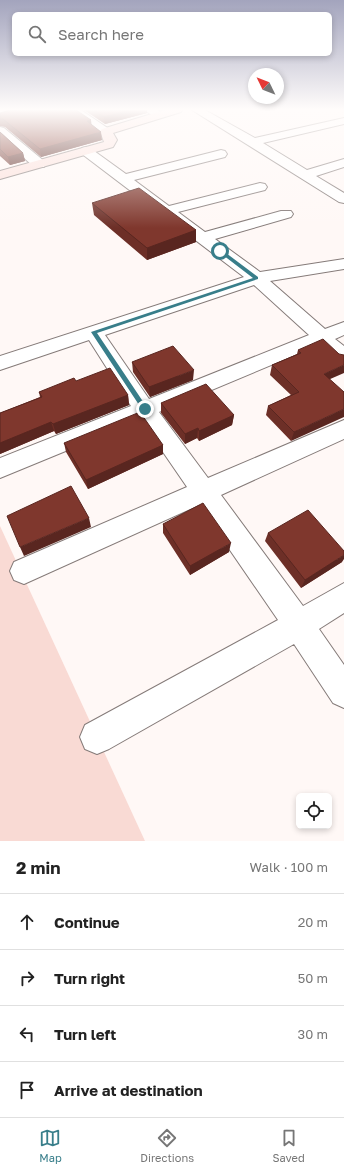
<!DOCTYPE html>
<meta charset="utf-8">
<style>
:root{--surface:#fff;--page:#f2f2f2;--text:#222;--muted:#767676;--line:#e0e0e0;--accent:#387e8a}
body{margin:0;font-family:"Golos Text",sans-serif;background:var(--page);color:var(--text)}
.controls{position:absolute;right:12px;bottom:12px;display:grid;overflow:hidden;border-radius:6px;box-shadow:0 2px 6px #0003}
.controls button{width:36px;height:36px;display:grid;place-items:center;padding:0;border:0;border-bottom:1px solid var(--line);background:var(--surface);color:var(--text);font:20px sans-serif}
.compass{position:absolute;left:248px;top:68px;width:36px;height:36px;border-radius:50%;background:var(--surface);box-shadow:0 2px 6px #0003;rotate:313deg}
.stop{position:absolute;width:12px;height:12px;margin:-9px;border:3px solid #387e8a;border-radius:50%;background:#fff}
.stop.end{background:#387e8a;border-color:#fff;box-shadow:0 1px 4px #0008}
.list{margin:0;padding:0;list-style:none}
h2{display:flex;justify-content:space-between;align-items:center;height:52px;margin:0;padding:0 16px;font-size:17px}
h2 small{font-size:13px;font-weight:400;color:var(--muted)}
.list li{display:grid;grid-template-columns:26px 1fr auto;gap:12px;align-items:center;box-sizing:border-box;height:56px;padding:0 16px;border-top:1px solid var(--line)}
.list b{display:block;font-size:15px;white-space:nowrap}
.list em{font-size:13px;font-style:normal;color:var(--muted)}
.icon{flex:none;width:22px;height:22px;fill:none;stroke:currentColor;stroke-width:2;stroke-linecap:round;stroke-linejoin:round}
.map{position:relative;flex:none;width:344px;height:841px;overflow:hidden}
.search{position:absolute;background:var(--surface);box-shadow:0 2px 6px #0003;left:12px;right:12px;top:12px;height:44px;display:flex;align-items:center;gap:10px;box-sizing:border-box;padding:0 14px;border-radius:6px;color:var(--muted);font-size:15px}
.sheet{height:276px;background:var(--surface)}
nav{display:flex;justify-content:space-around;align-items:center;box-sizing:border-box;height:56px;border-top:1px solid var(--line);background:var(--surface);font-size:11px;color:var(--muted)}
nav a{display:grid;justify-items:center;gap:2px}
nav .on{color:var(--accent)}
.map>svg:first-child{display:block}
</style>
<div class="map">
<svg width="344" height="841" viewBox="0 0 344 841">
<rect width="100%" height="100%" fill="#fff8f6"/>
<path fill="#f9dad4" d="M0,526l145,315h-145z"/>
<g fill="none" stroke-linecap="round" stroke-linejoin="round">
<defs>
<path id="street" d="M68,110h13l31,21 -2,2h-8z
M145,110h13l5,5 -1,2h-8z
M192,110h13l50,28 89,-20v6l-81,19 44,27 37,-11v8l-28,9 28,17v10l-5,-1z
M0,127l4,1 40,33 1,3 -1,3h-10l-34,-31z
M86,147l4,1 36,26 95,-24 4,1 2,3 -2,3 -91,23 35,26 91,-23 5,1 2,3 -2,3 -87,22 27,20 76,-21h10l2,3 -2,3 -76,22 45,33 84,-13v10l-74,12 55,48 19,-7v13l-9,4 9,7v18l-7,-2 -18,-17 -160,67 49,66 136,-58v19l-123,56 82,111 41,-23v30l-25,16 25,36v43l-11,-5 -39,-59 -185,105 -12,5 -12,-5 -5,-12 5,-12 193,-105 -79,-115 -175,79 -10,-4 -4,-9 4,-9 173,-75 -46,-67 -141,58v-20l131,-52 -42,-66 -89,30v-14l244,-79 -162,-123 -2,-3 2,-3zM254,285l55,50 -160,64 -44,-64z"/>
<path id="secondary" d="M165,110h17l-1,2 -68,21 4,7 -4,7 -113,32v-8l104,-29 -4,-11 2,-2z"/>
</defs>
<use href="#street" stroke="#857b79" stroke-width="2"/>
<use href="#secondary" stroke="#857b79" stroke-width="2"/>
<use href="#street" fill="#fff" fill-rule="evenodd"/>
<use href="#secondary" fill="#fce0db" fill-rule="evenodd"/>
</g>
<path fill="#6d2f27" d="M84,110h63v3l-42,11z
M0,113l91,7v5l11,15 -61,17 -36,-30 -5,-1z
M0,132l23,21 2,8 -15,4 -10,-9z
M92,203l104,27v12l-49,18 -53,-45z
M298,350l32,29 -39,62 -25,-26 2,-9 23,-11 -21,-20 2,-10 25,-11z
M132,362l61,18 -43,17 -17,-25z
M76,381l52,14 1,10 -73,29 -2,-3 -54,23v-41l40,-16 -1,-5z
M161,403l73,12 -2,10 -33,16 -2,-3 -12,6 -24,-31z
M64,443l99,2v9l-75,35 -22,-37z
M163,524l66,28 -39,23 -27,-42z
M268,533l74,29 -41,26 -36,-47z"/>
<path fill="#592620" d="M130,110h17v3l-42,11 -1,-7z
M91,120l1,8 -5,-7z
M101,132l1,8 -61,17 -1,-8z
M23,153l2,8 -15,4 -2,-8z
M196,230v12l-49,18v-12z
M344,365v8l-23,10 3,-9z
M194,370l-1,10 -43,17 -1,-10z
M128,395l1,10 -73,29 -3,-10z
M344,409v8l-53,24 3,-9z
M234,415l-2,10 -33,16v-10z
M51,422l3,9 -54,23v-11z
M198,428l-1,10 -12,6v-10z
M163,445v9l-75,35 -2,-9z
M89,518l2,9 -67,29 -4,-9z
M231,543l-2,9 -39,23v-9z
M344,555v4l-2,3 -41,26 4,-8z"/>
<path fill="#7f372d" stroke="#592620" d="M10,110h66l15,10 -4,1 14,11 -61,17 -37,-30h-3v-6z
M94,110h36l-26,7z
M0,132l23,21 -15,4 -8,-8z
M139,188l57,42 -49,18 -55,-45z
M323,339l16,15 5,1v10l-20,9 20,18v17l-50,23 -26,-26 31,-14 -27,-27 29,-12 -3,-3z
M173,346l21,24 -45,17 -17,-25z
M110,368l18,27 -75,29 -2,-2 -51,21v-30l42,-16 -3,-5 35,-14 2,3z
M206,384l28,31 -35,16 -1,-3 -13,6 -24,-31z
M140,412l23,33 -77,35 -22,-37z
M71,486l18,32 -69,29 -13,-31z
M203,503l28,40 -41,23 -27,-42z
M308,510l36,41v4l-39,25 -37,-47z"/>
<linearGradient id="sky" x2="0" y2="1"><stop stop-color="#a3a4bd"/><stop offset="0.48" stop-color="#fffcfb"/><stop offset="1" stop-color="#fffcfb" stop-opacity="0"/></linearGradient>
<rect width="344" height="228" fill="url(#sky)"/>
<path fill="#387e8a" d="M219,250h3l36,27v2l-161,54 51,76 -5,2 -52,-79 162,-54 -34,-26z"/>
</svg>
<div class="controls">
<button><svg class="icon" aria-label="locate" viewBox="0 0 24 24"><circle cx="12" cy="12" r="6"/><path d="M12 2v4M12 18v4M2 12h4M18 12h4"/></svg></button>
</div>
<svg class="compass" viewBox="-18 -18 36 36"><path d="M0-13l5 13h-10z" fill="#e53935"/><path d="M0 13l5-13h-10z" fill="#767676"/></svg>
<div class="stop" style="left:220px;top:251px"></div>
<div class="stop end" style="left:145px;top:409px"></div>
<div class="search"><svg class="icon" aria-label="search" viewBox="0 0 24 24"><circle cx="10" cy="10" r="6"/><path d="M15 15l6 6"/></svg>Search here</div>
</div>
<section class="sheet">
<h2>2 min<small>Walk · 100 m</small></h2>
<ul class="list">
<li><svg class="icon" aria-label="ahead" viewBox="0 0 24 24"><path d="M12 20V5M6 11l6-6 6 6"/></svg><div><b>Continue</b></div><em>20 m</em></li>
<li><svg class="icon" aria-label="right" viewBox="0 0 24 24"><path d="M7 20v-9h11M14 6l5 5-5 5"/></svg><div><b>Turn right</b></div><em>50 m</em></li>
<li><svg class="icon" aria-label="left" viewBox="0 0 24 24"><path d="M17 20v-9H6M10 6l-5 5 5 5"/></svg><div><b>Turn left</b></div><em>30 m</em></li>
<li><svg class="icon" aria-label="arrive" viewBox="0 0 24 24"><path d="M6 21V4h12l-3 4 3 4H6"/></svg><div><b>Arrive at destination</b></div></li>
</ul>
</section>
<nav>
<a class="on"><svg class="icon" aria-label="map" viewBox="0 0 24 24"><path d="M3 6l6-2 6 2 6-2v14l-6 2-6-2-6 2zM9 4v14M15 6v14"/></svg>Map</a>
<a><svg class="icon" aria-label="directions" viewBox="0 0 24 24"><path d="M12 3l9 9-9 9-9-9zM9 14v-3h6M13 9l2 2-2 2"/></svg>Directions</a>
<a><svg class="icon" aria-label="saved" viewBox="0 0 24 24"><path d="M7 4h10v16l-5-4-5 4z"/></svg>Saved</a>
</nav>
